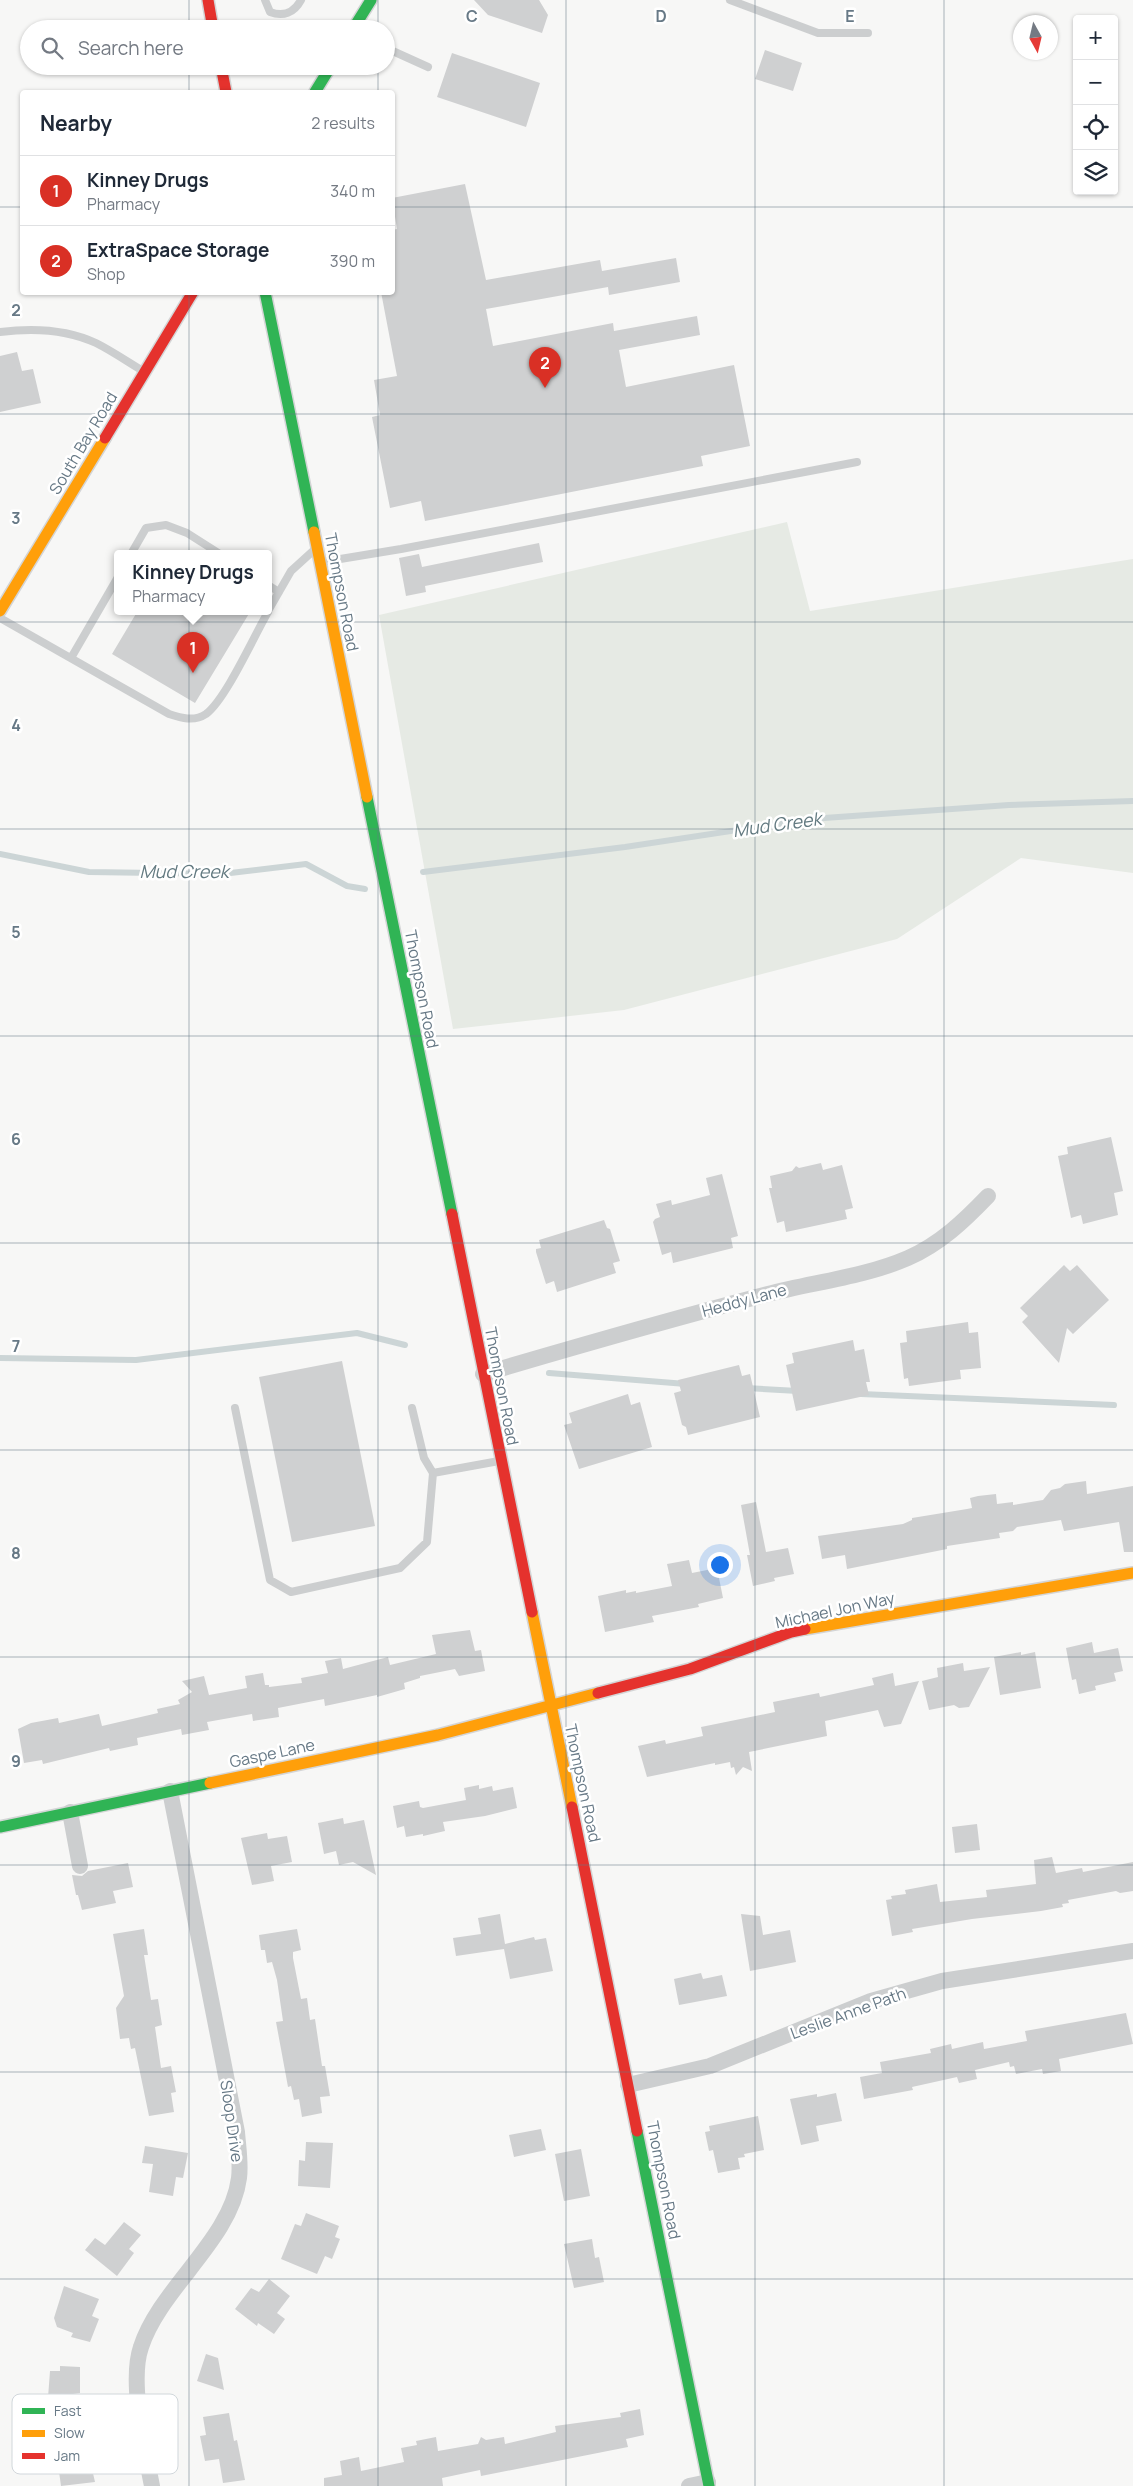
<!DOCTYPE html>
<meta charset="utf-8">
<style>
:root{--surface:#fff;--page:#f2f2f3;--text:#1f2937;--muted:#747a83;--line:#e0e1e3;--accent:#d93025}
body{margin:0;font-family:Manrope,sans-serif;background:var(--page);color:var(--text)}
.controls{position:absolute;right:15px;top:15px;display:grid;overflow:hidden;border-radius:5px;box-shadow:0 1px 4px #0004}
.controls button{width:45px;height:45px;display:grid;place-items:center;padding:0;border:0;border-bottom:1px solid var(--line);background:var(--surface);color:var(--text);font:25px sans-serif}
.compass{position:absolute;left:1013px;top:15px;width:45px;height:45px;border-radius:50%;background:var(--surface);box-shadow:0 1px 4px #0004;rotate:172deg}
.you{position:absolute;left:719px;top:1564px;width:18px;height:18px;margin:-12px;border:4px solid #fff;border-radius:50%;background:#1a73e8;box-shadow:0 0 0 8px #1a73e833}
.badge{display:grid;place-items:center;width:32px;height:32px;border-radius:50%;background:var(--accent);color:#fff;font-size:16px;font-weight:700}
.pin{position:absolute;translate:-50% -41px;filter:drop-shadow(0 1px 2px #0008)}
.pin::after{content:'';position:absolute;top:26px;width:18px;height:15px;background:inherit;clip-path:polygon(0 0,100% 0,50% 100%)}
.popup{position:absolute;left:114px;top:550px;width:158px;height:65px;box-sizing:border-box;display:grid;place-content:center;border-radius:5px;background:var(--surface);filter:drop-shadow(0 1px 4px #0005);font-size:16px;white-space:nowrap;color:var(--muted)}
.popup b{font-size:19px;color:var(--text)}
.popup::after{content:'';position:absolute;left:50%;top:100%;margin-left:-10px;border:10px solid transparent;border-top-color:var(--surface)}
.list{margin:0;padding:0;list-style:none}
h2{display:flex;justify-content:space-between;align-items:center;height:65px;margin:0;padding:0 20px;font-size:21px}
h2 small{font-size:16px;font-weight:400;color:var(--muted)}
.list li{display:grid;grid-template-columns:32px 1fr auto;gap:15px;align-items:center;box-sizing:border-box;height:70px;padding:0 20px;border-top:1px solid var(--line)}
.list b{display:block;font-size:19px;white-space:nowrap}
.list p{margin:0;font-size:16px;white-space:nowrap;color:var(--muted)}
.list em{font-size:16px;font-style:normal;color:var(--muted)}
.icon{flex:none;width:28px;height:28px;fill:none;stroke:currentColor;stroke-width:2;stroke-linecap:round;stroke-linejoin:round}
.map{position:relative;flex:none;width:1133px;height:2486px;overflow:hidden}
.search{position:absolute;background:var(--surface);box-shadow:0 1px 4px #0004;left:20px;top:20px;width:375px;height:55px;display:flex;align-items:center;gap:12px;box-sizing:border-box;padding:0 18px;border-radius:28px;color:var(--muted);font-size:19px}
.panel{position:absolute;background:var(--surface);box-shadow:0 1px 4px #0004;left:20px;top:90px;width:375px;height:205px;border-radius:5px}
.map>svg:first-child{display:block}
</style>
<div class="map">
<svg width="1133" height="2486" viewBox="0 0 1133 2486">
<rect width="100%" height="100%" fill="#f7f7f6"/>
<path fill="#e6eae4" d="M787,522l23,89 323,-52v314l-112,-15 -124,81 -273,71 -171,19 -74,-414z"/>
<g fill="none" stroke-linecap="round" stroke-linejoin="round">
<path stroke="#ccd5d6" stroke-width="6" d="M0,854l89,18 133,2 84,-10 41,22 18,3
M423,872l202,-25 185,-28 199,-14 124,-4
M0,1358l136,2 221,-27 48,12
M549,1373l137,11
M746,1388l52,3
M861,1394l253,11"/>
</g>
<path fill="#cfd0d1" d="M474,0h65l9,15 -6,18 -54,-18z
M765,50l37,13 -9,28 -38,-12z
M452,53l88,30 -14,44 -89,-30z
M465,184l21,96 114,-20 2,11 74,-13 4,24 -71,13 -1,-8 -122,22 7,37 120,-23 1,8 83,-15 3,19 -81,15 7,37 108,-22 16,81 -49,10 2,10 -278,55 -4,-20 -31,7 -18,-91 8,-2 -6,-35 23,-4 -16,-84h11v-62l5,-1 -5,-31z
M17,352l5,19 11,-2 8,34 -41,9v-56z
M539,543l4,19 -118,24 1,6 -20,4 -7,-38 20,-4 3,13z
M137,612h113l-55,91 -83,-49z
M1111,1137l12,54 -9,2 4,22 -35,9 -2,-9 -10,3 -13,-62 10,-2 -1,-7z
M821,1163l2,7 19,-5 11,43 -8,2 2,9 -61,13 -2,-11 -7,2 -8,-35h3l-2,-12 22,-5 4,-5 3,2z
M722,1174l16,62 -7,2 2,10 -60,15 -2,-11 -9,3 -9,-33 2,-3 5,-2 -4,-13 15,-4 1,5 38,-10 -4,-17z
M604,1220l3,8 3,1 10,32 -7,2 3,10 -59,19 -3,-11 -8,3 -10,-32v-3l5,-1 -2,-8z
M1064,1265l6,6 7,-6 32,35 -36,34 -6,-6 -8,35 -37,-41 6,-6 -8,-8z
M968,1322l1,11 9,-1 3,36 -21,2 1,9 -52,7 -1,-8 -4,1 -4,-36 7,-1 -1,-11z
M853,1340l2,11 9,-2 6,33h-4l3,13 -73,16 -10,-46 8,-2 -2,-10z
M342,1361l33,165 -83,16 -33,-165z
M739,1365l3,11 8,-2 10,43 -72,18 -2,-8 -4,-2 -8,-32 7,-2 -3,-11z
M628,1394l3,11 9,-3 12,45 -73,22 -15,-44 8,-2 -3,-10z
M1086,1481l1,13 46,-8v66h-9l-5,-30 -55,9 -3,-11 -44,7 -4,4 -14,2 1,5 -53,8v3l-100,20 -2,-14 -23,4 -4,-23 85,-12 9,-4v-2l55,-9 5,-1 -2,-10 8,-2 18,-2 1,10 16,-2v3l30,-5 8,-10 9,-2 5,-4z
M756,1502l10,50 22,-4 6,26 -20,4 1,3 -22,5 -6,-31h3l-9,-50z
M689,1560l3,13 25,-5 6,30 -25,6 1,3 -47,9 2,6 -49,10 -7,-36 28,-6v3l10,-2v2l36,-7 -5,-22z
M470,1630l5,21 6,-1 4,21 -26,5 -4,-7 -35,7v2l-16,5 1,6 -28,8v-2l-52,11 -1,-7 -46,9 1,9 -26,4 -1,-7 -45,8 2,8 -27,5 -1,-6 -44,9 1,7 -28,6 -1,-3 -66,16 -1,-4 -18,3 -6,-34 13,-6 27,-5 1,5 40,-9 3,12 56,-13 -1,-4 23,-5 -2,-4 14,-8 -10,-11 22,-5 5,19 38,-7 -2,-12 18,-3 2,12h4v2l33,-4 -1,-5 27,-5 -3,-12 16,-3 2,11 45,-12 2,8 46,-11 -4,-19z
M1092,1642l2,11 24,-5 5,23 -9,2 2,8 -21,5 1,4 -17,4 -3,-15 -4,1 -6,-32z
M1021,1652v3l14,-3 6,36 -41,7 -6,-38z
M963,1663l1,8 26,-4 -21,40 -10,1 -5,-3 -25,5 -7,-29 16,-4 -1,-9z
M893,1673l2,13 24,-5 -18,43 -17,3 -6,-17 -53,11 2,15 -78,16 3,19 -9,-4 -7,8 -2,-8 -3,1 -1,-6 -15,3v-2l-68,14 -9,-31 27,-6 1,4 37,-8 -2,-9 74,-15 -2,-10 46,-9 1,4 54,-12 -2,-7z
M479,1785v4l13,-3 1,5 20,-4 4,21 -32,8 -42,6 2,9 -22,5v-2l-17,3 -2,-11 -7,2 -4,-22 26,-5 1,6 3,1 43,-8 -2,-12z
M343,1818l1,6 20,-4 12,55 -23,-13 -14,3 -3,-14 -12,3 -6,-31z
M977,1824l3,26 -25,3 -3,-26z
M267,1833l1,6 19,-3 5,26 -21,4 3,15 -22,4 -11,-47z
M1052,1857l4,16 26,-5 1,4 50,-10v29l-13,2 -4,-2 -48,9 1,3 -7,1 1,3 -22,4 -69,8 -60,10 1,3 -21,4 -6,-36 6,-1 -1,-3 15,-2 -1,-4 32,-6 3,18 47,-5 -1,-7 50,-6 -2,-24z
M128,1863l5,24 -20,4 3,12 -34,7 -4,-15h-2l-4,-20 10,1 6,-5z
M500,1914l5,30 29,-7 1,3 11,-2 7,33 -43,8 -6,-30 -48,7 -3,-18 28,-4 -3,-16z
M741,1914l19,2 3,19 27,-5 6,32 -46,9z
M144,1929l4,26h-4l7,45 7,-1 4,26 -7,2 6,41 10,-2 5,26 -5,1 3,19 -25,4 -14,-68 -4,1 -2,-11 -9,1 -4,-31 8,-12 -11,-62z
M297,1929l4,21 -8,2v6l8,41 6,-1 3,22 5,-1 7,47h3l5,30 -10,1 2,16 -20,4 -3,-18 -5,1 -3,-14 -3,1 -7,-38 -5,-27 7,-1 -6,-41 -5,-18 -5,1 -2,-13h-4l-2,-15z
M701,1973l2,6 19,-4 5,21 -48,9 -5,-26z
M1126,2013l7,31 -74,15 2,12 -18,3 -1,-5 -26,5 -2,-8 -4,1 -1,-5 -34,8 2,9 -18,4 -2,-6 -45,10 1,3 -49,9 -4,-22 22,-4 -2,-11 51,-9 -1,-4 21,-5 1,5 31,-7 1,7 43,-8 -2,-10z
M836,2093l6,28 -26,5 3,15 -18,4 -11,-46 27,-5v3z
M758,2116l6,34 -20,4 1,3 -7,1 2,11 -22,4 -5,-23 -4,1 -4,-19 5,-1 -1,-5z
M541,2129l5,21 -32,7 -5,-22z
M306,2142l27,1 -3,45 -32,-2 1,-26 6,1z
M145,2146l43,7 -5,25 -7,-1 -3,19 -24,-4 4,-28 -11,-1z
M581,2149l9,47 -26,5 -9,-47z
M306,2213l33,13 -4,11 5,2 -8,20 -7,-3 -8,18 -36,-15 14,-35 6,2z
M124,2222l17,13 -12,14 5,4 -17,23 -32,-26 10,-12 10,7z
M592,2239l3,19 4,-1 5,25 -30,6 -10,-44z
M269,2279l21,17 -13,17 8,6 -11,15 -16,-11 -1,3 -22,-17 16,-21 8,4z
M64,2286l35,13 -7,17 7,3 -9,23 -19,-5 2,-4 -16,-6 -3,-9z
M206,2354l12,4 6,32 -27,-9z
M60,2366l20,1v26l-7,1v18l-26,-1 3,-40h10z
M640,2409l4,26 -18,4 2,8 -147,29 -1,-6 -38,8 1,8h-119v-8l18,-3 -2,-14 19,-4 2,14 43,-9 -3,-14 16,-3 -1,-4 20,-4 2,14 40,-7 3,-7 5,3 18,-3 1,7 51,-12 -1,-6 66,-9 -1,-4z
M229,2413l5,28 3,-1 8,40 -22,3 -4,-24 -14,2 -5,-25 6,-1 -3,-18z
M79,2438l2,12 5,-1 1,7h2l6,26 -34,4 -6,-43z"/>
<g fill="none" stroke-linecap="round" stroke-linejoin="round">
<defs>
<path id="fast" d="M353,29l18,-29
M315,92l16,-26
M265,292l49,240
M367,797l85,417
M0,1827l210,-44
M637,2131l72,355"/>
<path id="slow" d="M314,532l53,265
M0,611l105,-173
M532,1612l40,195
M805,1629l328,-56
M210,1783l228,-48 160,-42"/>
<path id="jam" d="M208,0l5,29
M221,66l5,26
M105,438l88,-146
M452,1214l80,398
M598,1693l92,-24 101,-37 14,-3
M572,1807l65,324"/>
</defs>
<use href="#fast" stroke="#d4d5d6" stroke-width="14"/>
<use href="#slow" stroke="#d4d5d6" stroke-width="14"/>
<use href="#jam" stroke="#d4d5d6" stroke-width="14"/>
<path stroke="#cccecf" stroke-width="8" d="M265,0l5,12c13,5 24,1 31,-12
M730,0l88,33h50
M386,48l42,19
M0,332c31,-4 66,-3 96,11 16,8 32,19 47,28
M131,554l15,-26 20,-3 21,8 33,21
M322,562l79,-13 456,-87
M268,585l11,7
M268,611l23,-40 22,-20
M0,618l169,96c12,4 25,8 37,0 20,-15 48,-78 62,-102
M71,658l47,-81
M235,1408l35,172 21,12 109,-24 27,-26 6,-69 66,-12
M412,1408l12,50 9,15"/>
<path stroke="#cccecf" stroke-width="16" d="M483,1374c95,-28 189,-55 285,-80 46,-12 96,-17 140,-36 32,-14 56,-37 80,-62
M70,1812l10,54
M628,2085l82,-19 161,-65 71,-20 191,-30
M152,2486c-7,-36 -23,-105 -11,-139 19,-59 90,-107 98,-169 2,-15 -1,-32 -2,-46l-67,-341
M689,2486l19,-4"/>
<use href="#fast" stroke="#30b455" stroke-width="11"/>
<use href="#slow" stroke="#ff9f0a" stroke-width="11"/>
<use href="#jam" stroke="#e5322d" stroke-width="11"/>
</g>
<path fill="none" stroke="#677986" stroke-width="1" stroke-opacity="0.55" d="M189,0v29M378,0v29M566,0v2486M755,0v2486M944,0v2486M189,66v26M378,66v26M0,207h22M392,207h741M189,292v2194M378,292v2194M0,414h1133M0,622h1133M0,829h1133M0,1036h1133M0,1243h1133M0,1450h1133M0,1657h1133M0,1865h1133M0,2072h1133M0,2279h1133"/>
<g text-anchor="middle" stroke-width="5" stroke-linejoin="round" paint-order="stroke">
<g font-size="16" fill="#677986" stroke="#fff">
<text transform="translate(83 443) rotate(-59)" y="6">South Bay Road</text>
<text transform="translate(342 592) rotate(79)" y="6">Thompson Road</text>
<text transform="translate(422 989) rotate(79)" y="6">Thompson Road</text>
<text transform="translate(744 1300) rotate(-15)" y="6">Heddy Lane</text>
<text transform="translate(502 1386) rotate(79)" y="6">Thompson Road</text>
<text transform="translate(835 1610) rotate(-12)" y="6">Michael Jon Way</text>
<text transform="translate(272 1753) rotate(-12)" y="6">Gaspe Lane</text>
<text transform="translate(583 1783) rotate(78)" y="6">Thompson Road</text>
<text transform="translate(848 2013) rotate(-20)" y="6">Leslie Anne Path</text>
<text transform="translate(232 2121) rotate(82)" y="6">Sloop Drive</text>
<text transform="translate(664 2180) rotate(79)" y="6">Thompson Road</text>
</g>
<g font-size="18" font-style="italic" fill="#637a81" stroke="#fff">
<text transform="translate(777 825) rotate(-8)" y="6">Mud Creek</text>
<text x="184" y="878">Mud Creek</text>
</g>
</g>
<rect x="12" y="2394" width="166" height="80" rx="8" fill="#fff" stroke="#d1d7db" stroke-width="1"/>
<rect x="22" y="2408" width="23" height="6" fill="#30b455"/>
<rect x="22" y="2430" width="23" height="7" fill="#ff9f0a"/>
<rect x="22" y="2453" width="23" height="6" fill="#e5322d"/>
<g font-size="14" fill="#677986">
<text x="54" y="2416">Fast</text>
<text x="54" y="2438">Slow</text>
<text x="54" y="2461">Jam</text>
</g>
<g font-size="16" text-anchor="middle" font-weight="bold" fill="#677986" stroke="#fff" stroke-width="5" stroke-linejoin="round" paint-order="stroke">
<text x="472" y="22">C</text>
<text x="661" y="22">D</text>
<text x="850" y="22">E</text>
<text x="16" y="316">2</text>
<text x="16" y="524">3</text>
<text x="16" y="731">4</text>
<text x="16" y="938">5</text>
<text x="16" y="1145">6</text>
<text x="16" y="1352">7</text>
<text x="16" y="1559">8</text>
<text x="16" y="1767">9</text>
</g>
</svg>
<div class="controls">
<button>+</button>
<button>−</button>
<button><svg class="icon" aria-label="locate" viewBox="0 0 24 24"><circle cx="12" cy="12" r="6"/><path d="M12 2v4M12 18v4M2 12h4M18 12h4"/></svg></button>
<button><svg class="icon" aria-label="layers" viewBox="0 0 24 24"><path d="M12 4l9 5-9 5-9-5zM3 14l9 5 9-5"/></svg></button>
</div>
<svg class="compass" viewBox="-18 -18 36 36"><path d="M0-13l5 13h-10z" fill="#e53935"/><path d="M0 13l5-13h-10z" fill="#747a83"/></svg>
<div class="you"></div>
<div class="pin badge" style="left:193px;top:673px">1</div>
<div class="popup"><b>Kinney Drugs</b>Pharmacy</div>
<div class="pin badge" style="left:545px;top:388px">2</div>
<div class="search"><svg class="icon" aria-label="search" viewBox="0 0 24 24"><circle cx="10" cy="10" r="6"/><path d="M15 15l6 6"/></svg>Search here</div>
<section class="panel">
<h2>Nearby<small>2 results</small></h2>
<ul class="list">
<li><span class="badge">1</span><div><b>Kinney Drugs</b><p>Pharmacy</p></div><em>340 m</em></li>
<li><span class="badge">2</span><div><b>ExtraSpace Storage</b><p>Shop</p></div><em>390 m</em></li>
</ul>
</section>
</div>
